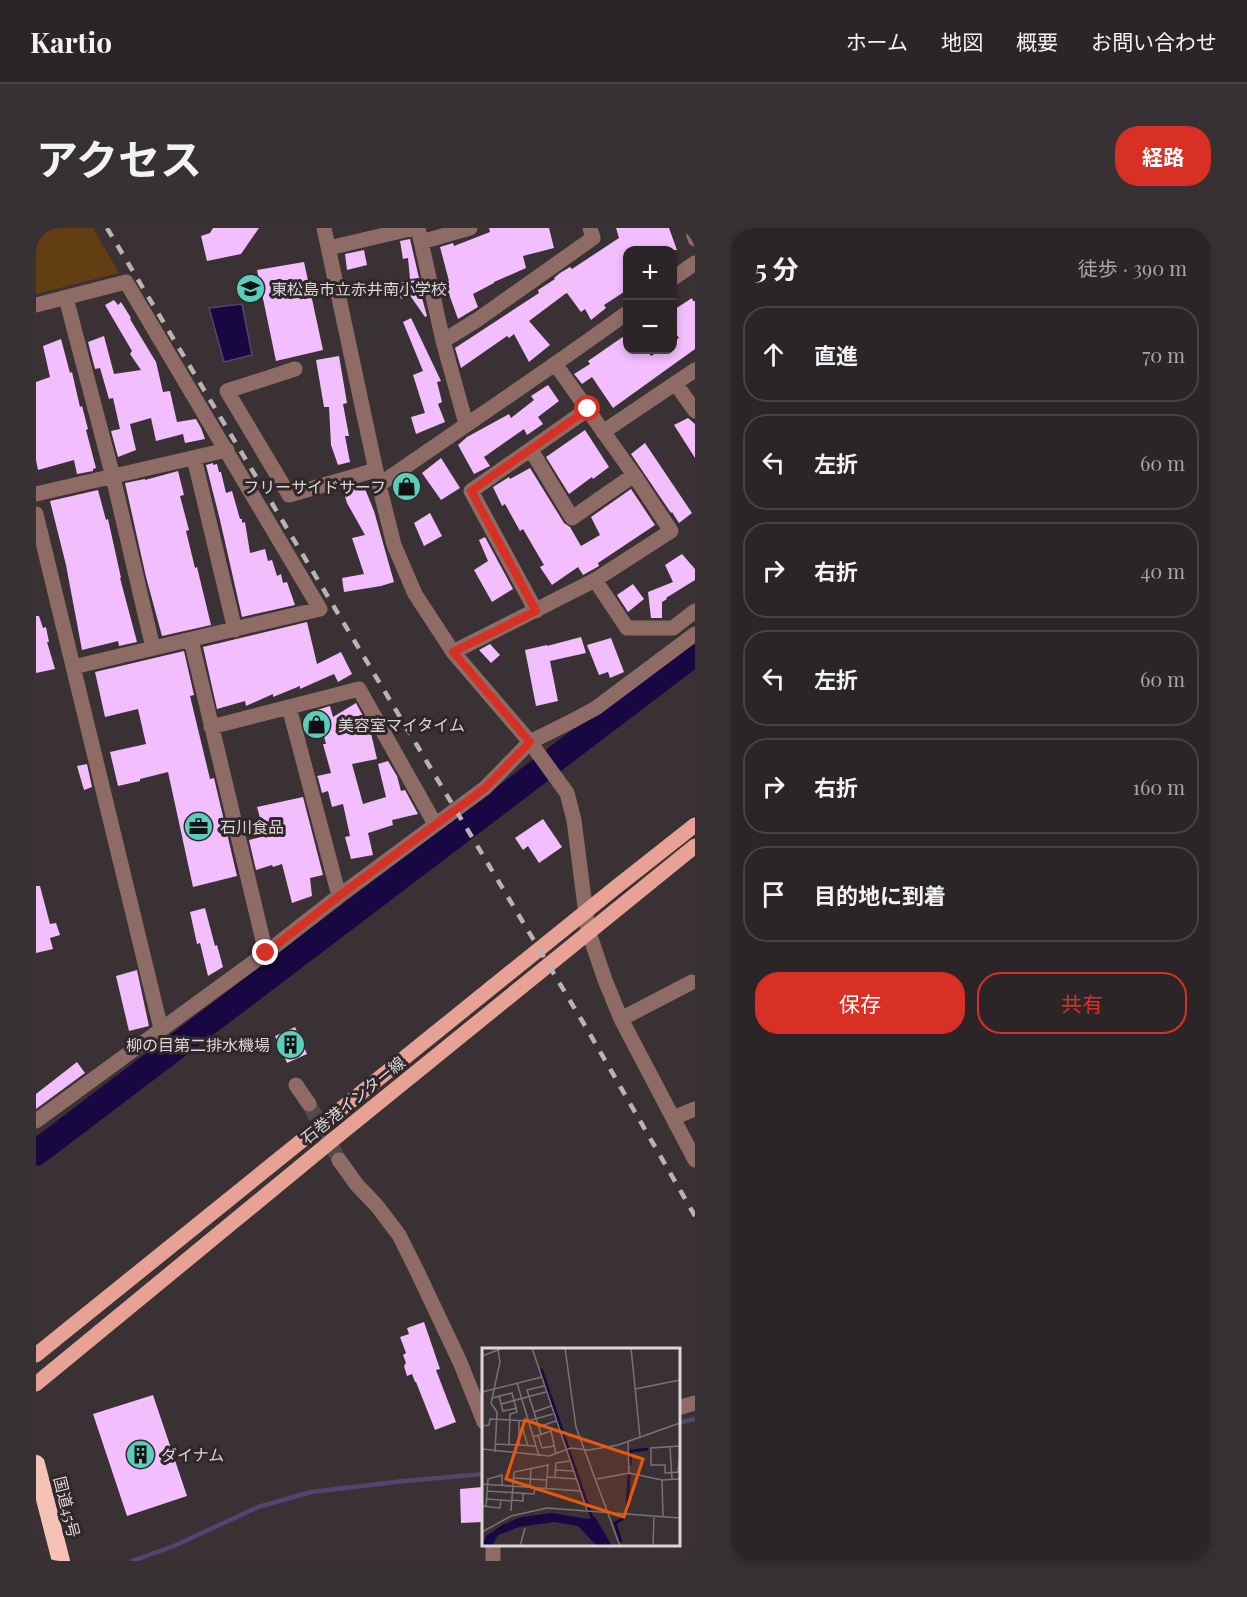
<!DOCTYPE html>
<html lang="ja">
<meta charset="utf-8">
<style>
:root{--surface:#2c2527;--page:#383133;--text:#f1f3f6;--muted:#a6a5a7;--line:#484244;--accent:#d93025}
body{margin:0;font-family:"Playfair Display","Noto Sans JP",serif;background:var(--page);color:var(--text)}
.controls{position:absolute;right:18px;top:18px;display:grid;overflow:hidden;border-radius:12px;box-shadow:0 3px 9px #0003}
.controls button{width:54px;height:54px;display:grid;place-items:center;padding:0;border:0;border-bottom:2px solid var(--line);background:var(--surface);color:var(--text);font:30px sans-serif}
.stop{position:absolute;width:18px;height:18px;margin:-14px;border:4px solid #d93025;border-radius:50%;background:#fff}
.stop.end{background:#d93025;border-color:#fff;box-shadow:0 2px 6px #0008}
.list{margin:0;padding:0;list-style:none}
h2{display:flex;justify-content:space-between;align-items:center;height:78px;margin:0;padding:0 24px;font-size:26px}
h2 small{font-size:20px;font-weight:400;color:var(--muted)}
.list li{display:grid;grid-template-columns:39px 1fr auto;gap:18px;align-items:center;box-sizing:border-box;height:96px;margin:0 12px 12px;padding:0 12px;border:2px solid var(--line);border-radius:24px}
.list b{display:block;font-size:22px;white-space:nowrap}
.list em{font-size:20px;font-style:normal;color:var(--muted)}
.actions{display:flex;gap:12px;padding:18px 24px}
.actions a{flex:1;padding:14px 0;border:2px solid var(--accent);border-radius:24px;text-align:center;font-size:21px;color:var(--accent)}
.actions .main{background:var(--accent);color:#fff}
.icon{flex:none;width:33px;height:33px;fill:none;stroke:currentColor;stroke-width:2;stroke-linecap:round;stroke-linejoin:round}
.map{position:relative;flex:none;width:659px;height:1333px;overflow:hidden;border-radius:24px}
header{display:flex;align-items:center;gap:36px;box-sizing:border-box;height:84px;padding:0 30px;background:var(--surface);border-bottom:2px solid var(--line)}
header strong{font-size:28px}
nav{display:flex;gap:33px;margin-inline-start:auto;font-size:21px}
.intro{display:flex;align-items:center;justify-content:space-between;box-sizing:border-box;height:144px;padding:0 36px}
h1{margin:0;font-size:42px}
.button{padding:15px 27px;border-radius:24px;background:var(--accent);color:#fff;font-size:21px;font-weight:700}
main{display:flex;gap:36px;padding:0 36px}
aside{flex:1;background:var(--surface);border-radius:24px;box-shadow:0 3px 9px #0003}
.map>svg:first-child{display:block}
</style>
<header>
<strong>Kartio</strong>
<nav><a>ホーム</a><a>地図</a><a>概要</a><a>お問い合わせ</a></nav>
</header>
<div class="intro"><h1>アクセス</h1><a class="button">経路</a></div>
<main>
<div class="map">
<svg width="659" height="1333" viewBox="0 0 659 1333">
<rect width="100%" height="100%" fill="#3a3134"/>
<path fill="#633e13" d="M0,0h57l26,45 -83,21z"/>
<path fill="#170742" stroke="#52456f" stroke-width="1.5" d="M206,76l10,51 -28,7 -15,-54z"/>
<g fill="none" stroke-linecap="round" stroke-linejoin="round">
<path stroke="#52456f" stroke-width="4.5" d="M642,1195l17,-4
M96,1333l42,-15 84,-39 53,-15 93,-11 80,-7"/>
<path stroke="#170742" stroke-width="26" d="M0,925l659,-500"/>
</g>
<path fill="#f2befd" d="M177,0h46l-18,26 -34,7 -6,-25 9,-3z
M453,0h60l5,20 -31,8 3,12 -32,14v1l-21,11 5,13 -20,12 -13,-36 4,-2 -9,-34 13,-4 1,3 36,-14z
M580,0h53l8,22h-50v40l-23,15 2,3 -15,12 -6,-11 -4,3 -14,-19 -2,1 -36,27 21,24 -21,17 -15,-28 -5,4 -2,-2 -46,32 -6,-20 84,-55 -1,-3 17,-11 -1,-1 6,-5 10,-6 2,2 47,-31z
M374,11l9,39 -9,1 -2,-21 -5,1 -3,-18z
M328,22l3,15 -20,5 -2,-16z
M268,34l19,88 -47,11 -19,-91z
M381,52l10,36 -2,1 -16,-23 -8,5 -4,-16z
M656,70l1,3h2v48l-82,59 -21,-31 -10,7 -8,-10 16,-10 -2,-3 39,-27v16h20l4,6 10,-6h11v-8l7,-4 -7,-10v-17z
M78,72l4,5 3,-3 10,16 -1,1 26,43 7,30 7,-1 7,31 19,-3 5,9 4,11 -20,4 -2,-9 -27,7 -5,-23 -21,6 6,26 -18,7 -7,-26 9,-2 -7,-31 -4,1 -9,-31 -5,1 -7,-27 16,-6 10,38 27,-4 -11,-16 2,-3 -27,-46z
M375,90l30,63 -4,1 5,20 -4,2 7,18 -29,12 -5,-17 14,-4 -12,-38 10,-4 -20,-49z
M25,111l9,34 2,-1 8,35 2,-1 6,23 -2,1 10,38 -3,1v2l-16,3 -3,-14 -36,10 -2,-10v-78l14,-5 -7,-31z
M303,128l8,47 -4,1 6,32h-4l5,26 -12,3 -7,-20 -2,-38h-5l-8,-47z
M512,157l11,16 -21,16 5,7 -16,11 -3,-6 -40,28 6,9 -16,8 -16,-29 9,-8 42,-23 2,4 23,-18 -3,-4z
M652,190l7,6v34l-21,-33z
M549,202l24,37 -16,12 -1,-2 -23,17 -23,-37z
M609,215l47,70 -13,10 -7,-11 -1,1 -40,-59z
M405,230l19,30 -19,12 -19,-27z
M177,235v2l4,-1 2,8h2l5,21 6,-2 8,28h2v4l3,-1 5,31 15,-4 3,12 4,-1 5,16 4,-2 2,9 4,-1 8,23 -53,12 -22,-97 -14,-55z
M494,240l34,55 6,4 11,19 19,-11 -9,-18 40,-28 24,36 -57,38 1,3 -16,9 -5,-8 -26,18 -12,-18 4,-2 -21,-36 -3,2 -15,-27 -3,2 -9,-19 16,-10 1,2z
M142,243l6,24 -4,1 9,34 -3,1 9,37 2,-1 14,58 -49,11 -16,-59 -21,-94 20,-4v1z
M327,256l11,27 20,71 -13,4 -37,6 -2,-14 22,-4 -12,-36 13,-3 -18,-32 -4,-13z
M62,262l8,30 2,-1 13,59h-1l17,64 -18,4 -1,-5 -36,9 -16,-85 -16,-64z
M394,285l12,23 -18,10 -10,-23z
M449,309l28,52 -21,13 -18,-32 14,-9 -9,-21z
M646,326l13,15v11l-29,18 1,1 -5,3v16h-11l-3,-26 25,-10 -8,-17z
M597,356l11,15 -16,13 -11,-17z
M0,388h3l4,12 3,-1 3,15h-2l8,27 -19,4z
M271,394l10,42 24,-12 11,22 -14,8 -4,-8 -34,15v-3l-27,11v-3l-27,12 -1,-5 -28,8 -14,-62z
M545,409l5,16 -36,8 8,40 -22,5 -11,-56 22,-5v1z
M575,410l13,34 -14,6 -2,-6 -9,3 -12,-30z
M454,416l10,11 -9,8 -12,-13z
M148,423l10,44 -4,1 20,83 4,-1 23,98 -44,11 -25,-115 -28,7v2l-22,5 -8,-34 36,-8 -8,-35 -33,8 -10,-45z
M320,475l14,26 7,30 -25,5 11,40 23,-7 -8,-33 10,-3 9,15 4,15 4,-1 13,24 -26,6 1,5 -25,8 5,22 -22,4 -6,-22 5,-1 -7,-32 -11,3 -4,-16 -6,2 -4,-15 -1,-2 14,-3 -8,-29h3l-9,-34 13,-4 3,11z
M51,536l5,23 -8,3 -7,-24z
M267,569l20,78 -13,3 2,18 -20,7 -10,-39 -9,3 -1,-2 -16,5 -7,-30 16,-4 -8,-29z
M507,591l19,28 -23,16 -11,-17 -5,4 -8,-12z
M0,658h4l10,38 6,-1 4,12 -10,3 3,11 -17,4z
M169,680l10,38 2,-1 6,22 -15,9 -8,-33 -3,1 -7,-32z
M101,742l12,56 -20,5 -13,-55z
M259,799l12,27 -20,9 -12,-27z
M41,834l8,11 -49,36v-15z
M388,1094l16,47 -4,1 20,52 -21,8 -19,-48h-1l-3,-8 -5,2 -3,-10 2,-3 -3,-8 3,-2 -6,-16 9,-3 -2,-6z
M117,1167l34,101 -60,20 -34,-102z
M447,1259v35l-22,1 -1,-34z"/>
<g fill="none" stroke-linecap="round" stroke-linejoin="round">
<path stroke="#524a4c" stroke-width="15" stroke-dasharray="15 8" stroke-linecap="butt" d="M273,876l30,56"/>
<path stroke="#8e6c65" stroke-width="15" d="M288,0l55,257 15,60 21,49 38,58 77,90 37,51 7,27 14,110 17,50 16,39 74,141
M382,0l25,113 23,83
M656,0l3,11
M385,14l49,-14
M293,20l85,-20
M636,51l23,-16
M30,70l47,179 40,171
M0,77l90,-23 194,327 -247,58
M407,113l34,-21 116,-82 -3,-10
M259,141l-68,22 62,104 87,-25
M639,155l20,28
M567,204l92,-62
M495,222l41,68 62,-43
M158,230l41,172
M343,257c83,-58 167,-113 249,-173
M0,266l191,-44
M0,286l125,515
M559,352l32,48h46l22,-17
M500,383l-65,-120 117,-82
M155,412l75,313
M417,424l142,-72 76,-49 -37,-56 -78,-110
M253,479l50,189
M175,499l148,-38 76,135
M585,791l71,-37
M260,857l13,19
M637,890l22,-9
M0,893l230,-168 73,-57 146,-108 45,-46 44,-22 22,-12 99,-74
M303,932l18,25 20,21 22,29 17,34 44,93 24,60
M642,1180l17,-5
M457,1316v17"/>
<path stroke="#e8a295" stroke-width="15" d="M0,1127l579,-467 80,-63
M0,1156l293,-241 366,-297"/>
<path stroke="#f5c2b8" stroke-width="18" d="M0,1236l25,97"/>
<path stroke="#b9b3b5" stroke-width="4.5" stroke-dasharray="10 10" stroke-linecap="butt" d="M71,0l480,801 108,187"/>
</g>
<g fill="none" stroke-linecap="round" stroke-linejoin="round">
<path stroke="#d93025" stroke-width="8" d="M230,725l73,-57 146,-108 45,-46 -77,-90 83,-41 -65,-120 117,-82"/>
</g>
<defs>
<symbol id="school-disc" viewBox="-11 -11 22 22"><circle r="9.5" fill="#5bcebb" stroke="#30272a"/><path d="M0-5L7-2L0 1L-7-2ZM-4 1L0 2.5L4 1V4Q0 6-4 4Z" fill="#111"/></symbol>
<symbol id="shop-disc" viewBox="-11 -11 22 22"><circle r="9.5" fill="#5bcebb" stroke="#30272a"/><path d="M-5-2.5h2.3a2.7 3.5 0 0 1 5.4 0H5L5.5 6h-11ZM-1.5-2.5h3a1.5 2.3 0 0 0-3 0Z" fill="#111"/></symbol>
<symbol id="office-disc" viewBox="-11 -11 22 22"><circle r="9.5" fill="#5bcebb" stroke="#30272a"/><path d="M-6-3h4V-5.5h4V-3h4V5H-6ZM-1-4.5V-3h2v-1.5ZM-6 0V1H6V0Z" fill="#111"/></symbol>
<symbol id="building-disc" viewBox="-11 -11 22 22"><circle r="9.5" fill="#5bcebb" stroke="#30272a"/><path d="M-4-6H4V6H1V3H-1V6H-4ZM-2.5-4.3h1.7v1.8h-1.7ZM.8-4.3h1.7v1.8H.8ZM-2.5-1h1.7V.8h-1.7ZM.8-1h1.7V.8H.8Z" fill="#111"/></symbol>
</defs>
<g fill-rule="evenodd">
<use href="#school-disc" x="198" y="44" width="33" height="33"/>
<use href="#shop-disc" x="354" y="242" width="33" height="33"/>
<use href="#shop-disc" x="264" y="480" width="33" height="33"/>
<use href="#office-disc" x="146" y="582" width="33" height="33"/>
<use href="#building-disc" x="238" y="800" width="33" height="33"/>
<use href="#building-disc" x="88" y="1210" width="33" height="33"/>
</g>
<g text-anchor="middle" stroke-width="6" stroke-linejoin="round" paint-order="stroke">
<g font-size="16" fill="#dbd6d7" stroke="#30272a" text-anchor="start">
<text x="235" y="67">東松島市立赤井南小学校</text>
<text x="350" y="265" text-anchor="end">フリーサイドサーフ</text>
<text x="302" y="503">美容室マイタイム</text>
<text x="184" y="605">石川食品</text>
<text x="234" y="823" text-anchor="end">柳の目第二排水機場</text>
<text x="125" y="1233">ダイナム</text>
</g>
<g font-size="16" fill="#dbd6d7" stroke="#30272a">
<text transform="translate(317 872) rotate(-39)" y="6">石巻港インター線</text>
<text transform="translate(31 1279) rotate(76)" y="6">国道45号</text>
</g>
</g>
<g transform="translate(446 1120)">
<rect width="198" height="198" fill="#3a3134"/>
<path d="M70,165l36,6 7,-2 17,29h-15l-19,-20 -24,-4 -35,5 -21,8 -6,11h-10l4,-10 16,-11 19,-8z" fill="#170742"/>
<path fill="none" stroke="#170742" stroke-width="3" d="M59,21l52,152M148,117l1,-14 17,-2M145,164l2,-37M139,194l-6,-19 11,-6"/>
<path fill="none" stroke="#7a7375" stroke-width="1.5" d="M50,0l55,162M83,0l11,79 44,119M149,0l9,89M0,8l21,-8M35,35l22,73M153,41l45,-9M0,44l60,-15M17,48l4,15 14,-3M10,50l20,-5 5,19 -7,2 -1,30M19,56l45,-12M52,64l17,-6M0,78l7,-1 1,-6 38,2 25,-7M56,79l18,-6M37,82h4l5,16M59,86l-14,-44 17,-4M56,87l4,13 12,-2M51,89l18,-6 5,23M146,94l1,31M14,96l40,2M37,97v-24M198,98l-29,2v17h14v8l15,-1M188,99l2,32M0,101l67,7 22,-8 18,2 29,-5 62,-22M13,104l2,-40 -6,-9 9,-41 -2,-12M74,122l18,1M196,124l2,-18M65,129l30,2M73,129l1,-14 14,-2M31,130l34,2M115,131l32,-6 33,7 18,-1M180,132l1,36M0,136l99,7M48,139l1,-19M5,143l47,3 1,-7M5,151l25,2M30,152l11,1v-8M0,158l18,2 1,-8M4,159l2,-28 14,-4v10M29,163l3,-39 34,-7 -2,23M0,184l29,-16 36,-8 133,10M38,198l5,-18M171,198l1,-29"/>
<path fill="#e8590c" fill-opacity="0.15" stroke="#e8590c" stroke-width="3" d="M43,72l118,39 -19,58 -118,-38z"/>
<rect width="198" height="198" fill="none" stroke="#dbd6d7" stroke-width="3"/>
</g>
</svg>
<div class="controls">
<button>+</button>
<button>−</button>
</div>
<div class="stop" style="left:552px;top:181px"></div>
<div class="stop end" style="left:230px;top:725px"></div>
</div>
<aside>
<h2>5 分<small>徒歩 · 390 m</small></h2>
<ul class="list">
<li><svg class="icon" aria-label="ahead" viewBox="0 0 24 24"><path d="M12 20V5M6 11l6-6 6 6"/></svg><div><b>直進</b></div><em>70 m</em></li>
<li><svg class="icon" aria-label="left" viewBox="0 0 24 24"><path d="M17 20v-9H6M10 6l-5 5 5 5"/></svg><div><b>左折</b></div><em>60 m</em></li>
<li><svg class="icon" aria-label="right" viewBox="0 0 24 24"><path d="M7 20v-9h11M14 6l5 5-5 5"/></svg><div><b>右折</b></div><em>40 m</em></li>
<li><svg class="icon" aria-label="left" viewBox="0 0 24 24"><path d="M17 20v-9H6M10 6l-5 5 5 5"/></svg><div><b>左折</b></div><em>60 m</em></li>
<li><svg class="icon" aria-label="right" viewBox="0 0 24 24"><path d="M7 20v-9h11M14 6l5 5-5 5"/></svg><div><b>右折</b></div><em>160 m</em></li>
<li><svg class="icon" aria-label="arrive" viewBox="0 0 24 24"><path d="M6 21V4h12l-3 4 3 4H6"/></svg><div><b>目的地に到着</b></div></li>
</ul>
<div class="actions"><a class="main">保存</a><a>共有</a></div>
</aside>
</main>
